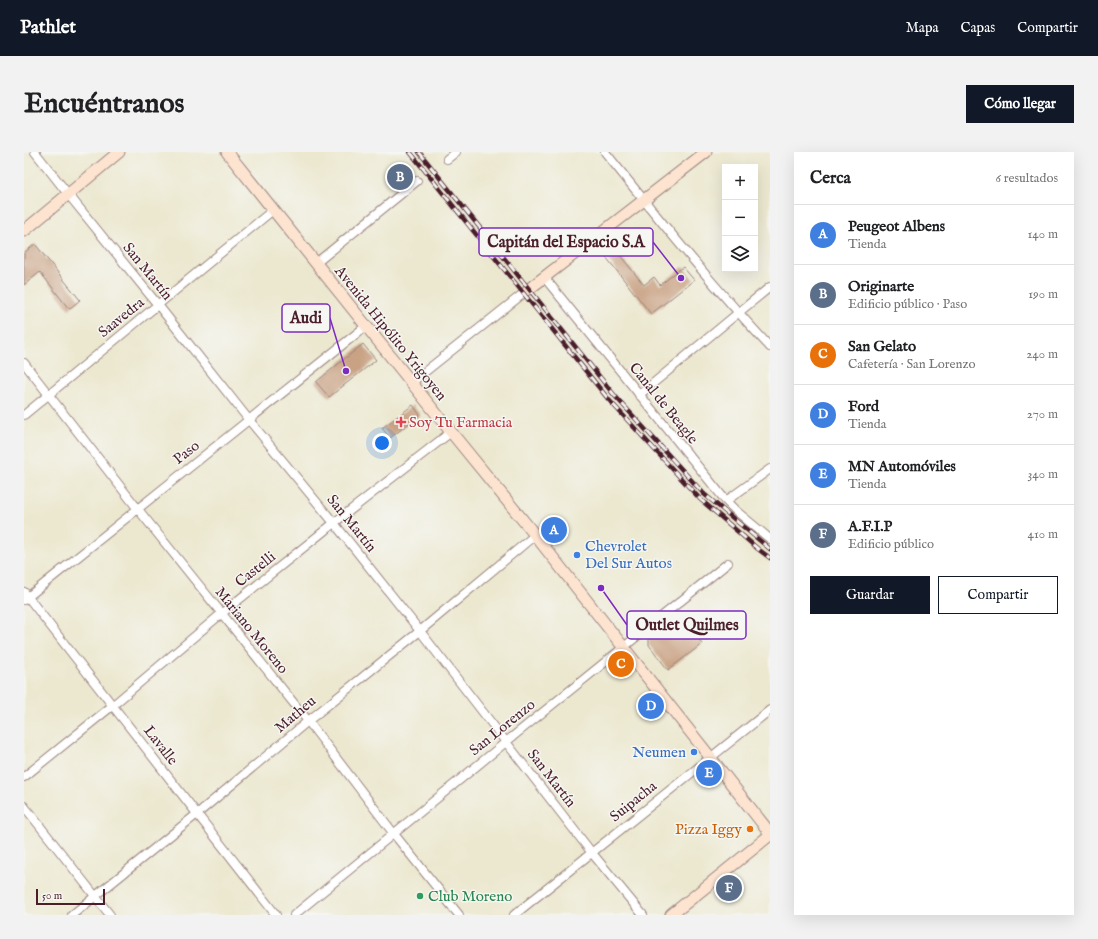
<!DOCTYPE html>
<html lang="es">
<meta charset="utf-8">
<style>
:root{--surface:#fff;--page:#f2f2f2;--text:#202124;--muted:#757577;--line:#e0e0e0;--accent:#111827}
body{margin:0;font-family:"IM FELL English",serif;background:var(--page);color:var(--text)}
.controls{position:absolute;right:12px;top:12px;display:grid;overflow:hidden;border-radius:0px;box-shadow:0 4px 16px #0002}
.controls button{width:36px;height:36px;display:grid;place-items:center;padding:0;border:0;border-bottom:1px solid var(--line);background:var(--surface);color:var(--text);font:20px sans-serif}
.scale{position:absolute;left:12px;bottom:10px;width:69px;box-sizing:border-box;padding-left:4px;border:2px solid #4a1f2b;border-top:0;font-size:11px;line-height:14px;white-space:nowrap;color:#4a1f2b;-webkit-text-stroke:3px #f6f6f2;paint-order:stroke}
.you{position:absolute;left:358px;top:291px;width:14px;height:14px;margin:-10px;border:3px solid #fff;border-radius:50%;background:#1a73e8;box-shadow:0 0 0 6px #1a73e833}
.badge{display:grid;place-items:center;width:26px;height:26px;border-radius:50%;background:var(--accent);color:#fff;font-size:13px;font-weight:700}
.pin{position:absolute;translate:-50% -50%;border:2px solid #fff;box-shadow:0 1px 4px #0006}
.list{margin:0;padding:0;list-style:none}
h2{display:flex;justify-content:space-between;align-items:center;height:52px;margin:0;padding:0 16px;font-size:17px}
h2 small{font-size:13px;font-weight:400;color:var(--muted)}
.list li{display:grid;grid-template-columns:26px 1fr auto;gap:12px;align-items:center;box-sizing:border-box;height:60px;padding:0 16px;border-top:1px solid var(--line)}
.list b{display:block;font-size:15px;white-space:nowrap}
.list p{margin:0;font-size:13px;white-space:nowrap;color:var(--muted)}
.list em{font-size:13px;font-style:normal;color:var(--muted)}
.actions{display:flex;gap:8px;padding:12px 16px}
.actions a{flex:1;padding:9px 0;border:1px solid var(--accent);border-radius:0px;text-align:center;font-size:14px;color:var(--accent)}
.actions .main{background:var(--accent);color:#fff}
.icon{flex:none;width:22px;height:22px;fill:none;stroke:currentColor;stroke-width:2;stroke-linecap:round;stroke-linejoin:round}
.map{position:relative;flex:none;width:746px;height:763px;overflow:hidden;border-radius:0px}
header{display:flex;align-items:center;gap:24px;box-sizing:border-box;height:56px;padding:0 20px;background:var(--accent);color:#fff}
header strong{font-size:19px}
nav{display:flex;gap:22px;margin-inline-start:auto;font-size:14px}
.intro{display:flex;align-items:center;justify-content:space-between;box-sizing:border-box;height:96px;padding:0 24px}
h1{margin:0;font-size:28px}
.button{padding:10px 18px;border-radius:0px;background:var(--accent);color:#fff;font-size:14px;font-weight:700}
main{display:flex;gap:24px;padding:0 24px}
aside{flex:1;background:var(--surface);border-radius:0px;box-shadow:0 4px 16px #0002}
.map>svg:first-child{display:block}
</style>
<header>
<strong>Pathlet</strong>
<nav><a>Mapa</a><a>Capas</a><a>Compartir</a></nav>
</header>
<div class="intro"><h1>Encuéntranos</h1><a class="button">Cómo llegar</a></div>
<main>
<div class="map">
<svg width="746" height="763" viewBox="0 0 746 763">
<rect width="100%" height="100%" fill="#f6f6f2"/>
<filter id="ink" filterUnits="userSpaceOnUse"><feTurbulence type="fractalNoise" baseFrequency=".025" numOctaves="2"/><feDisplacementMap in="SourceGraphic" scale="8" xChannelSelector="R" yChannelSelector="G"/><feConvolveMatrix kernelMatrix="1 2 1 2 8 2 1 2 1" color-interpolation-filters="sRGB"/></filter>
<filter id="wash" filterUnits="userSpaceOnUse"><feTurbulence type="fractalNoise" baseFrequency=".012" numOctaves="4" result="noise"/><feDisplacementMap in="SourceGraphic" scale="16" xChannelSelector="R" yChannelSelector="G"/><feGaussianBlur stdDeviation="0.9" result="paint"/><feColorMatrix in="noise" values="0 0 0 0 0 0 0 0 0 0 0 0 0 0 0 0 0 1.4 0 .05"/><feComposite in="paint" operator="in"/></filter>
<g filter="url(#wash)">
<rect width="100%" height="100%" fill="#ece8d0"/>
<g id="blocks">
<path fill="#c9a284" d="M11,92l45,56 -11,9 -29,-37 -16,13v-32z
M587,92l33,41 10,-8 6,8 23,-18 11,13 -43,34 -49,-62z
M339,192l13,16 -47,37 -13,-15z
M389,253l7,10 -30,23 -8,-10z
M656,463l22,29 -34,26 -19,-25v-6z"/>
</g>
</g>
<g filter="url(#ink)">
<use href="#blocks" fill-opacity="0" stroke="#9b847e" stroke-width="1"/>
<g fill="none" stroke-linecap="round" stroke-linejoin="round">
<defs>
<path id="street" d="M11,0l33,42 90,111 91,115 85,103 86,108 172,222 51,62
M581,0c53,66 107,133 165,195
M423,7l9,-7
M292,111l101,-82
M520,125l182,224 9,9 35,29
M0,211l113,145 171,213 86,113 65,81
M388,230l117,-93
M615,243l99,-82 32,-26
M0,263l249,-205
M702,349l44,-32
M0,440l252,323
M0,448l342,-274
M0,625l88,-71 109,-92 113,-91 117,-91
M0,654l86,109
M48,763l125,-101 111,-93 112,-90 115,-96
M270,763l212,-173 222,-179
M490,763l256,-205"/>
<path id="secondary" d="M203,0l224,280 84,103 235,298
M0,79l95,-79
M505,137l177,-137
M647,763l99,-80"/>
</defs>
<use href="#street" stroke="#9b847e" stroke-width="10"/>
<use href="#secondary" stroke="#9b847e" stroke-width="13"/>
<use href="#street" stroke="#fff" stroke-width="8"/>
<use href="#secondary" stroke="#fde4d1" stroke-width="11"/>
<defs>
<path id="rail" d="M386,0l199,248 91,99 58,50 12,9
M395,0l196,244 89,98 66,55"/>
</defs>
<use href="#rail" stroke="#4a1f2b" stroke-width="4.5"/>
<use href="#rail" stroke="#f6f6f2" stroke-width="3" stroke-dasharray="9" stroke-linecap="butt"/>
</g>
</g>
<path fill="#e0444e" stroke="#f6f6f2" stroke-width="1.5" d="M375 264h4v4h4v4h-4v4h-4v-4h-4v-4h4z"/>
<g fill="#3f7fe0" stroke="#f6f6f2" stroke-width="1.5">
<circle cx="553" cy="403" r="4"/>
<circle cx="670" cy="600" r="4"/>
</g>
<circle fill="#e8710a" stroke="#f6f6f2" stroke-width="1.5" cx="726" cy="677" r="4"/>
<circle fill="#2e9e5b" stroke="#f6f6f2" stroke-width="1.5" cx="396" cy="744" r="4"/>
<g text-anchor="middle" stroke-width="3" stroke-linejoin="round" paint-order="stroke">
<g font-size="15" fill="#4a1f2b" stroke="#f6f6f2">
<text transform="translate(124 119) rotate(51)" y="5">San Martín</text>
<text transform="translate(97 165) rotate(-39)" y="5">Saavedra</text>
<text transform="translate(367 181) rotate(51)" y="5">Avenida Hipólito Yrigoyen</text>
<text transform="translate(640 251) rotate(51)" y="5">Canal de Beagle</text>
<text transform="translate(162 300) rotate(-38)" y="5">Paso</text>
<text transform="translate(328 371) rotate(51)" y="5">San Martín</text>
<text transform="translate(231 417) rotate(-39)" y="5">Castelli</text>
<text transform="translate(228 478) rotate(51)" y="5">Mariano Moreno</text>
<text transform="translate(271 562) rotate(-40)" y="5">Matheu</text>
<text transform="translate(478 575) rotate(-39)" y="5">San Lorenzo</text>
<text transform="translate(137 593) rotate(52)" y="5">Lavalle</text>
<text transform="translate(528 626) rotate(52)" y="5">San Martín</text>
<text transform="translate(609 649) rotate(-39)" y="5">Suipacha</text>
</g>
<g font-size="15" fill="#be3a42" stroke="#f6f6f2" text-anchor="start">
<text x="385" y="275">Soy Tu Farmacia</text>
</g>
<g font-size="15" fill="#366cbe" stroke="#f6f6f2" text-anchor="start">
<text x="561" y="399">Chevrolet<tspan x="561" dy="17">Del Sur Autos</tspan></text>
<text x="662" y="605" text-anchor="end">Neumen</text>
</g>
<g font-size="15" fill="#c56008" stroke="#f6f6f2" text-anchor="end">
<text x="718" y="682">Pizza Iggy</text>
</g>
<g font-size="15" fill="#27864d" stroke="#f6f6f2" text-anchor="start">
<text x="404" y="749">Club Moreno</text>
</g>
</g>
<path fill="none" stroke="#7b2cbf" stroke-width="1.5" d="M657 126L629 90M322 219L306 166M577 436L603 473"/>
<g fill="#7b2cbf" stroke="#f6f6f2" stroke-width="1.5">
<circle cx="657" cy="126" r="4"/>
<circle cx="322" cy="219" r="4"/>
<circle cx="577" cy="436" r="4"/>
</g>
<g fill="#f6f6f2" stroke="#7b2cbf" stroke-width="1.5">
<rect x="455" y="76" width="174" height="28" rx="4"/>
<rect x="258" y="152" width="48" height="28" rx="4"/>
<rect x="603" y="459" width="119" height="28" rx="4"/>
</g>
<g font-size="16" text-anchor="middle" font-weight="bold" fill="#4a1f2b">
<text x="542" y="95">Capitán del Espacio S.A</text>
<text x="282" y="171">Audi</text>
<text x="663" y="478">Outlet Quilmes</text>
</g>
</svg>
<div class="controls">
<button>+</button>
<button>−</button>
<button><svg class="icon" aria-label="layers" viewBox="0 0 24 24"><path d="M12 4l9 5-9 5-9-5zM3 14l9 5 9-5"/></svg></button>
</div>
<div class="scale">50 m</div>
<div class="you"></div>
<div class="pin badge" style="left:530px;top:378px;background:#3f7fe0">A</div>
<div class="pin badge" style="left:376px;top:25px;background:#5c6f8a">B</div>
<div class="pin badge" style="left:597px;top:512px;background:#e8710a">C</div>
<div class="pin badge" style="left:627px;top:554px;background:#3f7fe0">D</div>
<div class="pin badge" style="left:685px;top:621px;background:#3f7fe0">E</div>
<div class="pin badge" style="left:705px;top:736px;background:#5c6f8a">F</div>
</div>
<aside>
<h2>Cerca<small>6 resultados</small></h2>
<ul class="list">
<li><span class="badge" style="background:#3f7fe0">A</span><div><b>Peugeot Albens</b><p>Tienda</p></div><em>140 m</em></li>
<li><span class="badge" style="background:#5c6f8a">B</span><div><b>Originarte</b><p>Edificio público · Paso</p></div><em>190 m</em></li>
<li><span class="badge" style="background:#e8710a">C</span><div><b>San Gelato</b><p>Cafetería · San Lorenzo</p></div><em>240 m</em></li>
<li><span class="badge" style="background:#3f7fe0">D</span><div><b>Ford</b><p>Tienda</p></div><em>270 m</em></li>
<li><span class="badge" style="background:#3f7fe0">E</span><div><b>MN Automóviles</b><p>Tienda</p></div><em>340 m</em></li>
<li><span class="badge" style="background:#5c6f8a">F</span><div><b>A.F.I.P</b><p>Edificio público</p></div><em>410 m</em></li>
</ul>
<div class="actions"><a class="main">Guardar</a><a>Compartir</a></div>
</aside>
</main>
